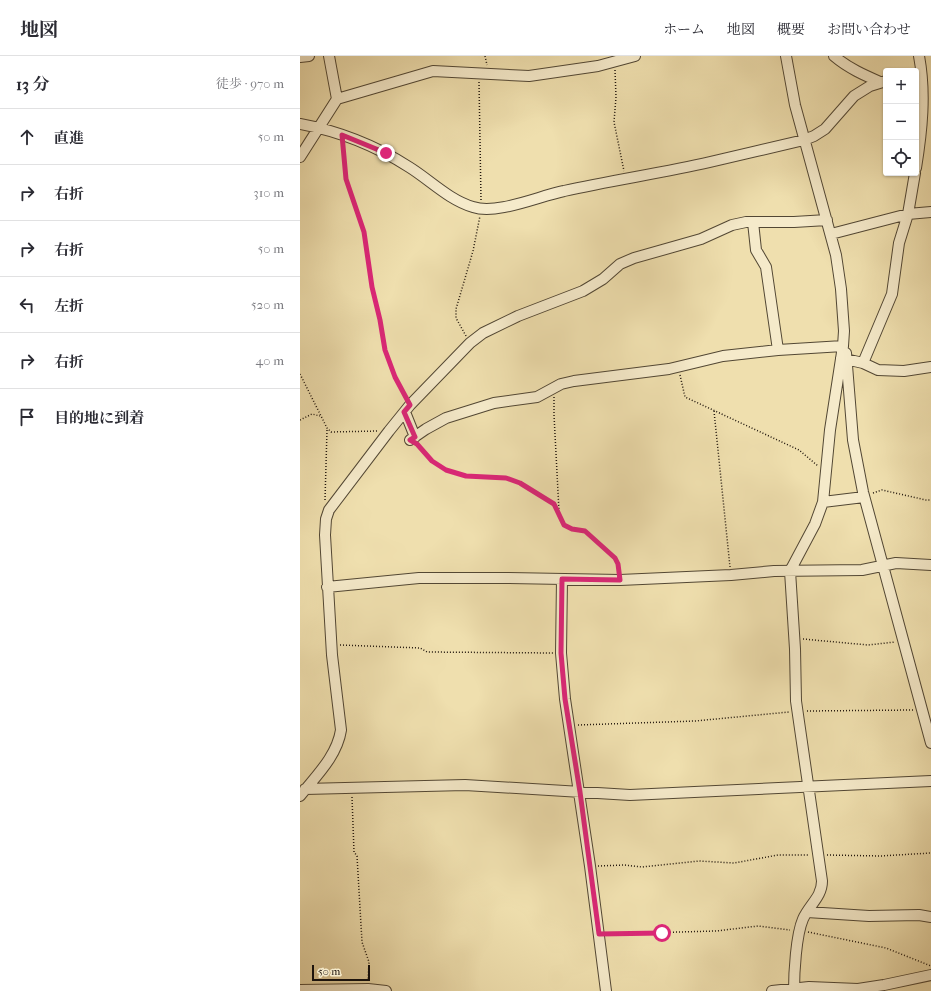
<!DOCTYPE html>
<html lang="ja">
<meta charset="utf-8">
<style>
:root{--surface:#fff;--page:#f2f2f3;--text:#2b2b33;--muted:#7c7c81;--line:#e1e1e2}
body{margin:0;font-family:"IM FELL French Canon","Noto Serif JP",serif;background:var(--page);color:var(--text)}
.controls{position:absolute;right:12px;top:12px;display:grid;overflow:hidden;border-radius:4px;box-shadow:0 1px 3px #0004}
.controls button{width:36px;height:36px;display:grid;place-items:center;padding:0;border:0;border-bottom:1px solid var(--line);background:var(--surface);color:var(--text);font:20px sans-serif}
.scale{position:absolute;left:12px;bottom:10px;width:58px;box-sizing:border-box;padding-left:4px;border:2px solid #1e140c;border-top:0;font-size:11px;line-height:14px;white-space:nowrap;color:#1e140c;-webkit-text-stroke:3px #f5eaca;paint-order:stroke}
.stop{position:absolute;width:12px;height:12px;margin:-9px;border:3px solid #db2777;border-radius:50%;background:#fff}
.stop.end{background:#db2777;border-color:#fff;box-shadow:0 1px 4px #0008}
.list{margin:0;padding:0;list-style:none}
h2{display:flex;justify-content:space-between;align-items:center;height:52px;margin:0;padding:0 16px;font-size:17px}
h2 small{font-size:13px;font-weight:400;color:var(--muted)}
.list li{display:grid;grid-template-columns:26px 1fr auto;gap:12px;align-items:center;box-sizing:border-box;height:56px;padding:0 16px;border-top:1px solid var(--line)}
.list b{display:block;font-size:15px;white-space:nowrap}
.list em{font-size:13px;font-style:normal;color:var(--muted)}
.icon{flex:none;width:22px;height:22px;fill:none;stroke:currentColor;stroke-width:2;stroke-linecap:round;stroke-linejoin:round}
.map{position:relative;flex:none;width:631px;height:935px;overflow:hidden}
header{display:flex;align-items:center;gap:24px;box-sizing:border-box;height:56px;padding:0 20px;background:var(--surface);border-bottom:1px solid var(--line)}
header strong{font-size:19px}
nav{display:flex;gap:22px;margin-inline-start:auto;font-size:14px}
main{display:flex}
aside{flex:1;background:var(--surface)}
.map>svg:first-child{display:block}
</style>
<header>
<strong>地図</strong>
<nav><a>ホーム</a><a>地図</a><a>概要</a><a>お問い合わせ</a></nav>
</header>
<main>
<aside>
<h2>13 分<small>徒歩 · 970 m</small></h2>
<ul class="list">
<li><svg class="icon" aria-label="ahead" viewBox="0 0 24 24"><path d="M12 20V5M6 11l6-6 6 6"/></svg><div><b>直進</b></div><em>50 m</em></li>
<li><svg class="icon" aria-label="right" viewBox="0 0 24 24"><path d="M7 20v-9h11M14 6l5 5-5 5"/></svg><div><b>右折</b></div><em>310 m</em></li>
<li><svg class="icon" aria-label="right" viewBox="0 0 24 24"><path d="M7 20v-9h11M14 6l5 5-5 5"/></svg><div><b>右折</b></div><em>50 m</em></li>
<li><svg class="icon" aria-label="left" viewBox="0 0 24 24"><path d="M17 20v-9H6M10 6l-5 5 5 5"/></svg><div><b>左折</b></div><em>520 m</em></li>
<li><svg class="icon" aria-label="right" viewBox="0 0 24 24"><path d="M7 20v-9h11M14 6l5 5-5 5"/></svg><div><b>右折</b></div><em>40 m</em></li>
<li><svg class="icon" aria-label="arrive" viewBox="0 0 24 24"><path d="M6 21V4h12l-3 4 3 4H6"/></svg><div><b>目的地に到着</b></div></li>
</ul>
</aside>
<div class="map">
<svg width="631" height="935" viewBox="0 0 631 935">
<rect width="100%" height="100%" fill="#efdfae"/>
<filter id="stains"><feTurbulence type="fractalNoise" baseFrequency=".005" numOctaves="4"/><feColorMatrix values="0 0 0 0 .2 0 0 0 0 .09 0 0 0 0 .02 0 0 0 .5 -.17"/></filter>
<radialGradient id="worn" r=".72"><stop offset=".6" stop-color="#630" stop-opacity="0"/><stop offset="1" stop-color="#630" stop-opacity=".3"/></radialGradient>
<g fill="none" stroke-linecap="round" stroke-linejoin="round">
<defs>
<path id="minor" d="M29,0l8,43
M486,0l9,49 41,150 5,34 3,42 -1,15 -13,84 -7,72 -8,22 -25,47 5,78 1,52 26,180c0,16 -13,24 -19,38 -7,16 -9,54 -9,72
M534,0c14,12 30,19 46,26
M0,1l9,-1
M0,68c38,7 76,22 109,43 21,13 40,33 64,40 24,8 66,-11 91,-16 49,-11 98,-18 146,-29 31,-7 63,-15 94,-22l10,-4 11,-7 29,-33 16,-10 16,-5
M0,101l37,-58 96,-28 96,5 69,-10 37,-10
M616,112c6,-37 10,-75 3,-112
M453,166l3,28 10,17 12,83
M531,178l77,-20 23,-2
M546,297l7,87 10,52 68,251
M541,302l22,5 15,7 26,1 27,-4
M563,307l29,-69 7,-51 9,-29 7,-41
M105,356l10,25
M110,384l16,-11 20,-11 48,-15 43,-6 24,-13 13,-3 95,-12 54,-13 55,-6 65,-4
M523,446l41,-5
M262,523l-1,74 4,46 25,167 16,125
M27,531l92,-9h90l111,2 111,-5 43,-4 88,-1 34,-7 35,2
M5,733l160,-4 165,10 301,-14
M0,740c16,-20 37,-40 41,-66l-9,-75 -7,-120 1,-16 3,-9 60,-79 21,-26 60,-62 13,-10 35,-17 65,-25 20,-12 17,-15 14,-6 67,-19 31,-14 14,-3h48l33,-2
M507,856l62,4 50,-1 12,2
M0,934l68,-1 18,2
M472,935l37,-4 49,2 26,-4 47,-10"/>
</defs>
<use href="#minor" stroke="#524734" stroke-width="12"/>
<path stroke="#1e140c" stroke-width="1.5" stroke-dasharray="1 2" stroke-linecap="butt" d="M185,0l2,9
M315,14l1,27 -2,25 10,49
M179,26l2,118
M43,88l3,35 18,53 2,22 6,33 8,33 5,30 10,27 10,20
M166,280l-10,-18v-9l17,-58 7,-35
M0,318l27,54 4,4 47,-1
M380,319l5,22 114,53 19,16
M254,341v18l5,96
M414,355l16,156
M0,364l12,-6 8,2
M118,389l14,16 14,8 21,7 39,2 14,5 34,21 10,21 8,4 13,2 6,5 24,22 4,13
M573,437l9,-3 44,10h5
M25,444l2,-70
M503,583l65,6 27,-3
M40,589l80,3 7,4 126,1
M507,655l106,-1
M278,669l117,-4 94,-9
M52,741l2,55 3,4 5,86 7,20 -1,19
M527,799l53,1 51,-3
M298,810l26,-1 18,2 57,-6 35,2 44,-8h31
M508,876l78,16 45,18
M307,878l109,-3 42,-5 32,4"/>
<use href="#minor" stroke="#f5eaca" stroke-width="10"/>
</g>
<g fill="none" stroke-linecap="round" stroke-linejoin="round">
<path stroke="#db2777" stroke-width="5" d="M86,97l-44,-18 4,44 18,53 8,55 8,33 5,30 10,27 15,28 -6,7 11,25 -5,3 7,4 15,17 14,9 20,6 40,2 14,5 34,21 10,21 8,4 13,2 30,27 3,6 2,16 -58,-1 -1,74 4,46 15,93 19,142 63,-1"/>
</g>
<rect width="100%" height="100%" filter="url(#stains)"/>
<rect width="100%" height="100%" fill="url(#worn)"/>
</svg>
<div class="controls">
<button>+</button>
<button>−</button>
<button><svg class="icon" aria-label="locate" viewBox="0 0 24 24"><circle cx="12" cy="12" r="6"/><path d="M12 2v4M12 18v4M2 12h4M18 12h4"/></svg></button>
</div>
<div class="scale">50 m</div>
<div class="stop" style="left:362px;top:877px"></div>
<div class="stop end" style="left:86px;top:97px"></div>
</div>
</main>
